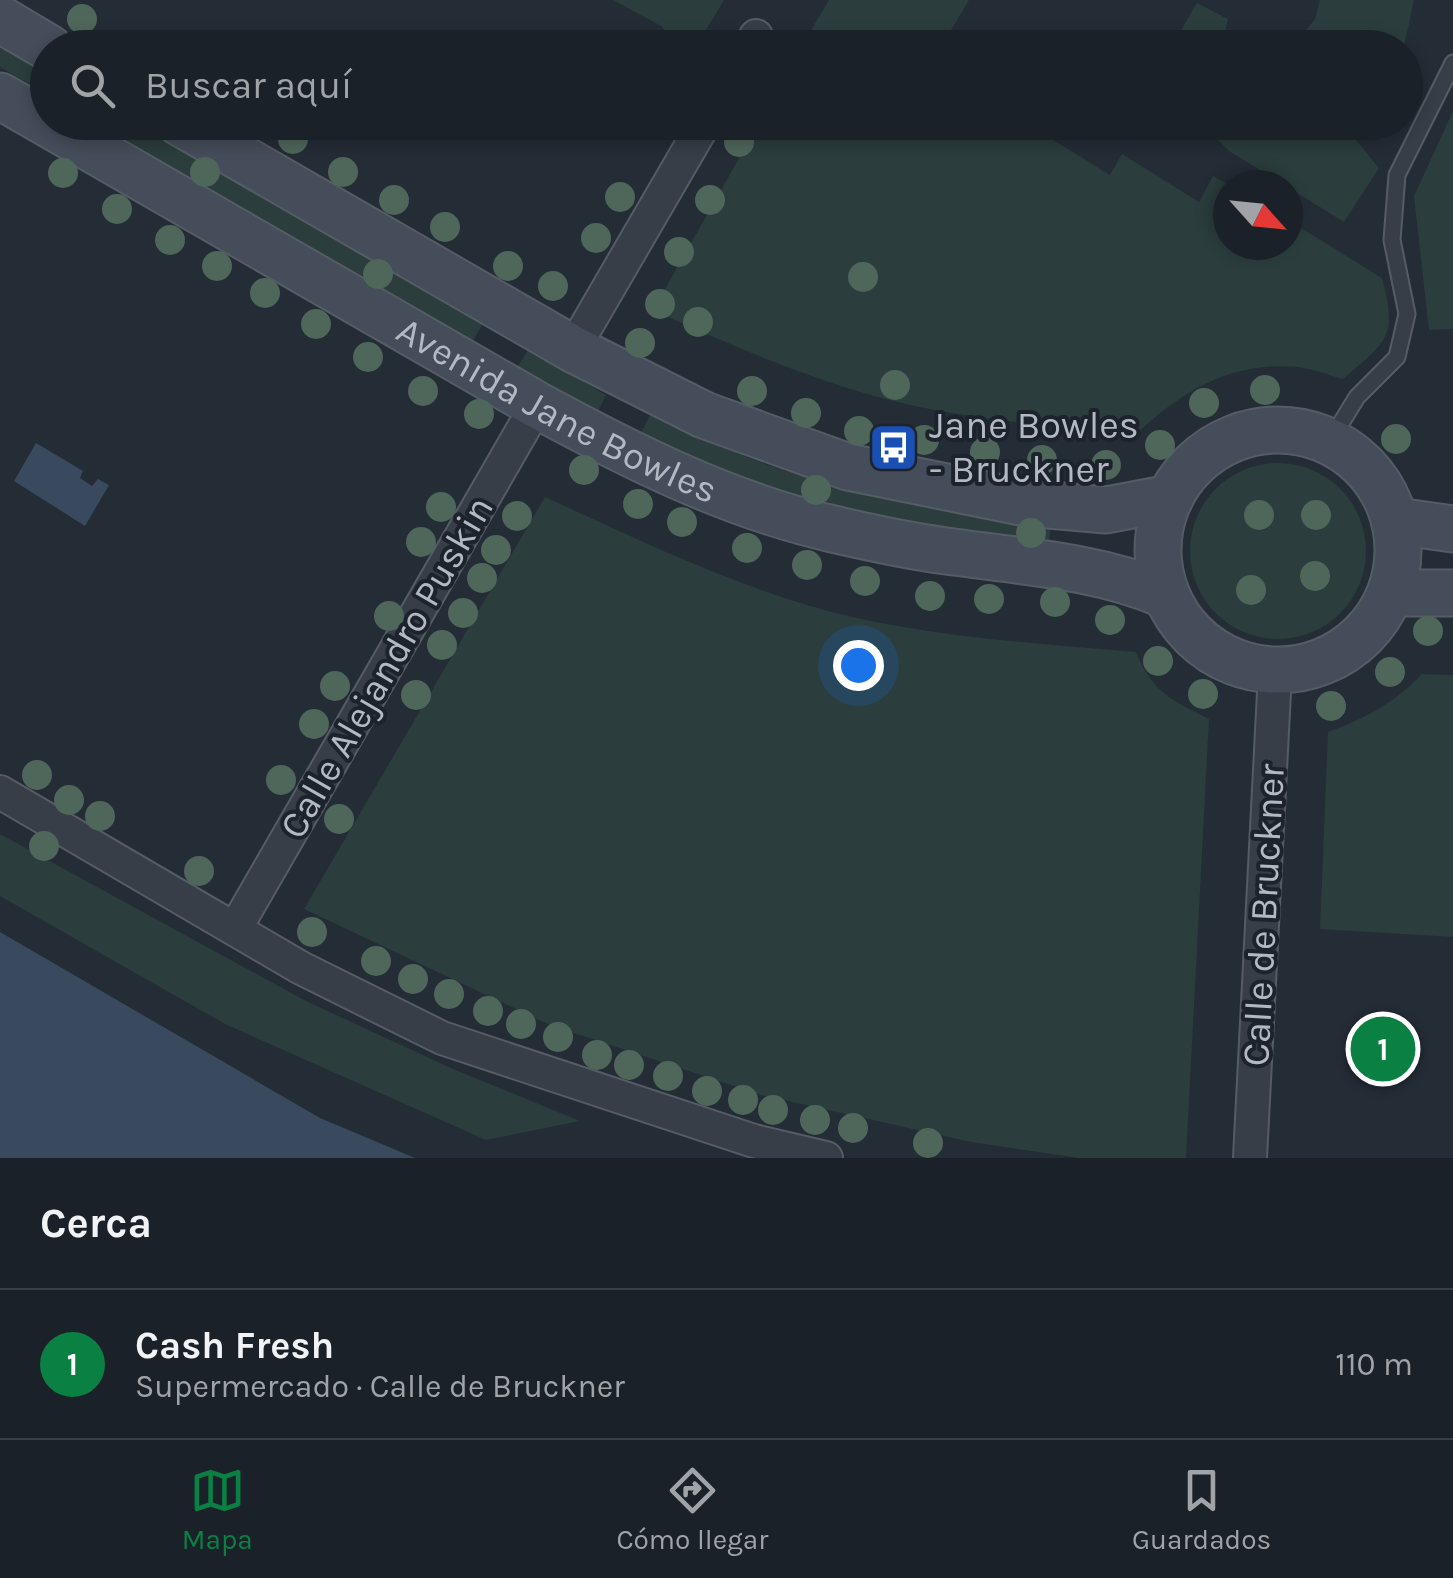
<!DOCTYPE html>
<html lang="es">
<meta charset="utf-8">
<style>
:root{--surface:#1b2128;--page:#242930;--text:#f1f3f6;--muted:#a0a3a8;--line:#393e45;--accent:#0b8043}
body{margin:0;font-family:Karla,sans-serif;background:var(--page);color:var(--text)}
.compass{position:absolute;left:1213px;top:170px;width:90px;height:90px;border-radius:50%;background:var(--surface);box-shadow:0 5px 15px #0003;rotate:117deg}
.you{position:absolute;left:858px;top:665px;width:35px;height:35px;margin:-25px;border:8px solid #fff;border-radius:50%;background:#1a73e8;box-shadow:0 0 0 15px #1a73e833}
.badge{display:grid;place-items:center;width:65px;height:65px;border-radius:50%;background:var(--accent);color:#fff;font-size:32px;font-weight:700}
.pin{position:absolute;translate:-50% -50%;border:5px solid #fff;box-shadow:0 2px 10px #0006}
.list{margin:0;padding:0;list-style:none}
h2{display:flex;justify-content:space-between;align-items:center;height:130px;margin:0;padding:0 40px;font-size:42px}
h2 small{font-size:32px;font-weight:400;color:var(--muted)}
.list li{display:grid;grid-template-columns:65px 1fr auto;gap:30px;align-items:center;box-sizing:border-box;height:150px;padding:0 40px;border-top:2px solid var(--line)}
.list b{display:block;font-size:38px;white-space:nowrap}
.list p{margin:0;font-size:32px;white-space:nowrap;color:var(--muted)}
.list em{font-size:32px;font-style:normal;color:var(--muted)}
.icon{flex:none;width:55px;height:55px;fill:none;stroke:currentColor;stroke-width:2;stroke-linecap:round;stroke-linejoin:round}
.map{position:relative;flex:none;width:1453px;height:1158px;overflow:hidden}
.search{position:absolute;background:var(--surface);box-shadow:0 5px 15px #0003;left:30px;right:30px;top:30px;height:110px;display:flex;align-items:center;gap:25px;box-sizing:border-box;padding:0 35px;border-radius:55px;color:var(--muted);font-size:38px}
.sheet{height:280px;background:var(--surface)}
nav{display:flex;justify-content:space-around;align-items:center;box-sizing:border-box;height:140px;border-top:2px solid var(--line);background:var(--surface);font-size:28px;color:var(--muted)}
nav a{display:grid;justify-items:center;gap:5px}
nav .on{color:var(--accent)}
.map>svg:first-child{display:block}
</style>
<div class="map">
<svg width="1453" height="1158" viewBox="0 0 1453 1158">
<rect width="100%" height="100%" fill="#242c36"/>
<path fill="#2b3d3d" d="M613,0h111l-28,47 -19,1 -16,-22z
M829,0h140l-28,47h-140z
M1320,0h94l-10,47h-102l-5,-6 18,-22z
M1197,3l31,16 -5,23 -5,5h-47z
M0,43l47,27v25l-47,-28z
M1453,111v218l-24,1 -15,-134z
M1024,122l86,53 12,-21 77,48 14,-26 16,9 -1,60h60v-25l94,58c16,60 5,63 -39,101 -14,-4 -30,-10 -45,-12 -67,-6 -114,23 -161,66 -66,-6 -132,-10 -197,-22 -101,-18 -194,-59 -287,-101l106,-187z
M95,123h42l346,200 -11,20z
M1212,123h130l37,45 -35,54 -115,-71 -14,-14z
M528,350l78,45 -9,19 -81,-45z
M650,415c44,19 89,41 136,56 87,27 174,42 265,50l-2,22c-61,-6 -123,-13 -183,-28 -78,-19 -152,-48 -226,-80z
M1190 551a88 88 0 1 1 176 0a88 88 0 1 1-176 0Z
M545,497c101,46 202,96 312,121 91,20 186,26 279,34 16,40 37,49 73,67l-23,439h-107l-108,-16 -210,-47 -211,-70 -246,-116z
M1422,674l31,1v262l-133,-8 8,-197c38,-14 66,-29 94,-58z
M0,834l306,167 147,68 127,52 -94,19 -261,-116 -225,-128z"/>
<path fill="#3a4a5e" d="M36,443l47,28 -3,7 12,8 6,-7 11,6 -24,41 -71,-45z
M0,932l320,186 95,40h-415z"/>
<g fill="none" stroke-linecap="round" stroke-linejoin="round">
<defs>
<path id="service" d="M1330,441l27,-44 40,-40 10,-43 -15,-74 5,-65 56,-112"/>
<path id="minor" d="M749,48l7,-12
M573,349l132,-227
M0,792l301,176 141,70 312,103 72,17
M235,929l302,-524
M1250,1158l25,-485"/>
<g id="secondary">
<path d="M0,19l49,29"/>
<path id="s1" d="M0,96l537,309c94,51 191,100 296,124 39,9 80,18 121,23 71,10 143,14 209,42"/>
<path d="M179,122l394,227 131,66 144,52 178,36 80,7 64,-12"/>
<circle cx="1278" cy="550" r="120"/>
<path d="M1396,521l57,8"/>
<path d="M1392,593h61"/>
</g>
</defs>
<use href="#service" stroke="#555c65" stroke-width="19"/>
<use href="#minor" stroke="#555c65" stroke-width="36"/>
<use href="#secondary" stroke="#555c65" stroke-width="49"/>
<use href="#service" stroke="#373e47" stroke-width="15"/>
<use href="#minor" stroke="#373e47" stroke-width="32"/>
<use href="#secondary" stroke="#454d5a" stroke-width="45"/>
</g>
<g fill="#4f665b">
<circle cx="82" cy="19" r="15"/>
<circle cx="293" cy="139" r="15"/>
<circle cx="739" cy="142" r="15"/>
<circle cx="205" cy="172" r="15"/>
<circle cx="343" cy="172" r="15"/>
<circle cx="63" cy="173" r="15"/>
<circle cx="620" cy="197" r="15"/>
<circle cx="394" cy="200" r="15"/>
<circle cx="710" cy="200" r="15"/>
<circle cx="117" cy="209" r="15"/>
<circle cx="445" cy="227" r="15"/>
<circle cx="596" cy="238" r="15"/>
<circle cx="170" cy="240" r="15"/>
<circle cx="679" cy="252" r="15"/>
<circle cx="217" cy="266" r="15"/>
<circle cx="508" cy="266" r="15"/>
<circle cx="378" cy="274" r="15"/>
<circle cx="863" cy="277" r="15"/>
<circle cx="553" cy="286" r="15"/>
<circle cx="265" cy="293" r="15"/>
<circle cx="660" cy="304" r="15"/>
<circle cx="698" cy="322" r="15"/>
<circle cx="316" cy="324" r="15"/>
<circle cx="640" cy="343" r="15"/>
<circle cx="368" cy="357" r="15"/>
<circle cx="895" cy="385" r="15"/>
<circle cx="1265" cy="390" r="15"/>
<circle cx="423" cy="391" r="15"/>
<circle cx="752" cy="391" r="15"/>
<circle cx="1204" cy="403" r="15"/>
<circle cx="806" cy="413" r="15"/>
<circle cx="479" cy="414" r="15"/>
<circle cx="859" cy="431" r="15"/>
<circle cx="1396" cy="439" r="15"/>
<circle cx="924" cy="440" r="15"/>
<circle cx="1160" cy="445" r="15"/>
<circle cx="985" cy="452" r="15"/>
<circle cx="1042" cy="460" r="15"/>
<circle cx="1106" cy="465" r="15"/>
<circle cx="584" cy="470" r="15"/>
<circle cx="816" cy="490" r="15"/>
<circle cx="638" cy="504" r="15"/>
<circle cx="441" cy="507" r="15"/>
<circle cx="1259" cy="515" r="15"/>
<circle cx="1316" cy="515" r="15"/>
<circle cx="517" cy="516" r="15"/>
<circle cx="682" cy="522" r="15"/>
<circle cx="1031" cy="533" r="15"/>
<circle cx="421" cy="542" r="15"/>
<circle cx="747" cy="548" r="15"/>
<circle cx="496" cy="550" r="15"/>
<circle cx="807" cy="565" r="15"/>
<circle cx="1315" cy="576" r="15"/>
<circle cx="482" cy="578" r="15"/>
<circle cx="865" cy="581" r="15"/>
<circle cx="1251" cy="590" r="15"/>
<circle cx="930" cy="596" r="15"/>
<circle cx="989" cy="599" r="15"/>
<circle cx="1055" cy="602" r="15"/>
<circle cx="463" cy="613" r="15"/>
<circle cx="389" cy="616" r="15"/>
<circle cx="1110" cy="620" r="15"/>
<circle cx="1428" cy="631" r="15"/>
<circle cx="442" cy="645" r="15"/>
<circle cx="1158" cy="661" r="15"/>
<circle cx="1390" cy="672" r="15"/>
<circle cx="335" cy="686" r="15"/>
<circle cx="1203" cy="694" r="15"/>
<circle cx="416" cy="695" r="15"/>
<circle cx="1331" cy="706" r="15"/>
<circle cx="314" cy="724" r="15"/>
<circle cx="37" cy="775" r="15"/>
<circle cx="281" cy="780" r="15"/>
<circle cx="69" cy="800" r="15"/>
<circle cx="100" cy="816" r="15"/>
<circle cx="339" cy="819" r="15"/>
<circle cx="44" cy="846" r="15"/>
<circle cx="199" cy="871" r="15"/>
<circle cx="312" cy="932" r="15"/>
<circle cx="376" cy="961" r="15"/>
<circle cx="413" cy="979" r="15"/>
<circle cx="449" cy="994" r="15"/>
<circle cx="488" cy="1011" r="15"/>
<circle cx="521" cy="1024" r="15"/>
<circle cx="558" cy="1037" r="15"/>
<circle cx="597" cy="1055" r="15"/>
<circle cx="629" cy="1065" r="15"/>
<circle cx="668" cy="1076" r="15"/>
<circle cx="707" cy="1091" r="15"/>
<circle cx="743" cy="1100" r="15"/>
<circle cx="773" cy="1110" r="15"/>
<circle cx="815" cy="1120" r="15"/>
<circle cx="853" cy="1128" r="15"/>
<circle cx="928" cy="1143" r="15"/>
</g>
<defs>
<symbol id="bus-square" viewBox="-11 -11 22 22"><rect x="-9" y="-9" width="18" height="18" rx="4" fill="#1a4fb4" stroke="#1c232c"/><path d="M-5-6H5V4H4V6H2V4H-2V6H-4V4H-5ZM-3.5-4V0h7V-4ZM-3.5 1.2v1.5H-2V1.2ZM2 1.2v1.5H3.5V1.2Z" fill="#fff"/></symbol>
</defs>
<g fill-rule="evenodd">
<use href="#bus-square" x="866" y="420" width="55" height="55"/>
</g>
<g text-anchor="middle" stroke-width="8" stroke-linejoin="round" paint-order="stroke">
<g font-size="38" fill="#b2b9c3" stroke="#1c232c">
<text dy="13" stroke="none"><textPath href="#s1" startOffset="640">Avenida Jane Bowles</textPath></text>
<text transform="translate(386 667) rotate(-60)" y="13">Calle Alejandro Puskin</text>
<text transform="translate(1263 915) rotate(-87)" y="13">Calle de Bruckner</text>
</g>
<g font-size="38" fill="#b2b9c3" stroke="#1c232c" text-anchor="start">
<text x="929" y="438">Jane Bowles<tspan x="929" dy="44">- Bruckner</tspan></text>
</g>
</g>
</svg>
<svg class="compass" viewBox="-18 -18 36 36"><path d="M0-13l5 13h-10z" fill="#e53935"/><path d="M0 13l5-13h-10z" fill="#a0a3a8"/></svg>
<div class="you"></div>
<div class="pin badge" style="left:1383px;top:1049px">1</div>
<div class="search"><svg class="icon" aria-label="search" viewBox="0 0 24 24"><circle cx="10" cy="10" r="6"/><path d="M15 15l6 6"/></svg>Buscar aquí</div>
</div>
<section class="sheet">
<h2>Cerca<small></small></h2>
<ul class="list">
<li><span class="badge">1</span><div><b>Cash Fresh</b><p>Supermercado · Calle de Bruckner</p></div><em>110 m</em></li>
</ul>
</section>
<nav>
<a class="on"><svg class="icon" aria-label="map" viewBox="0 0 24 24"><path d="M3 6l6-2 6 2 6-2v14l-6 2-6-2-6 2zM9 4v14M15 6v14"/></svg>Mapa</a>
<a><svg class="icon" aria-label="directions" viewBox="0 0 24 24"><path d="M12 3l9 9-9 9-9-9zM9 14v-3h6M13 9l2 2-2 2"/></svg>Cómo llegar</a>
<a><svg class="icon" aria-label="saved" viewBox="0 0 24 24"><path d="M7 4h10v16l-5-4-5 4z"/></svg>Guardados</a>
</nav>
